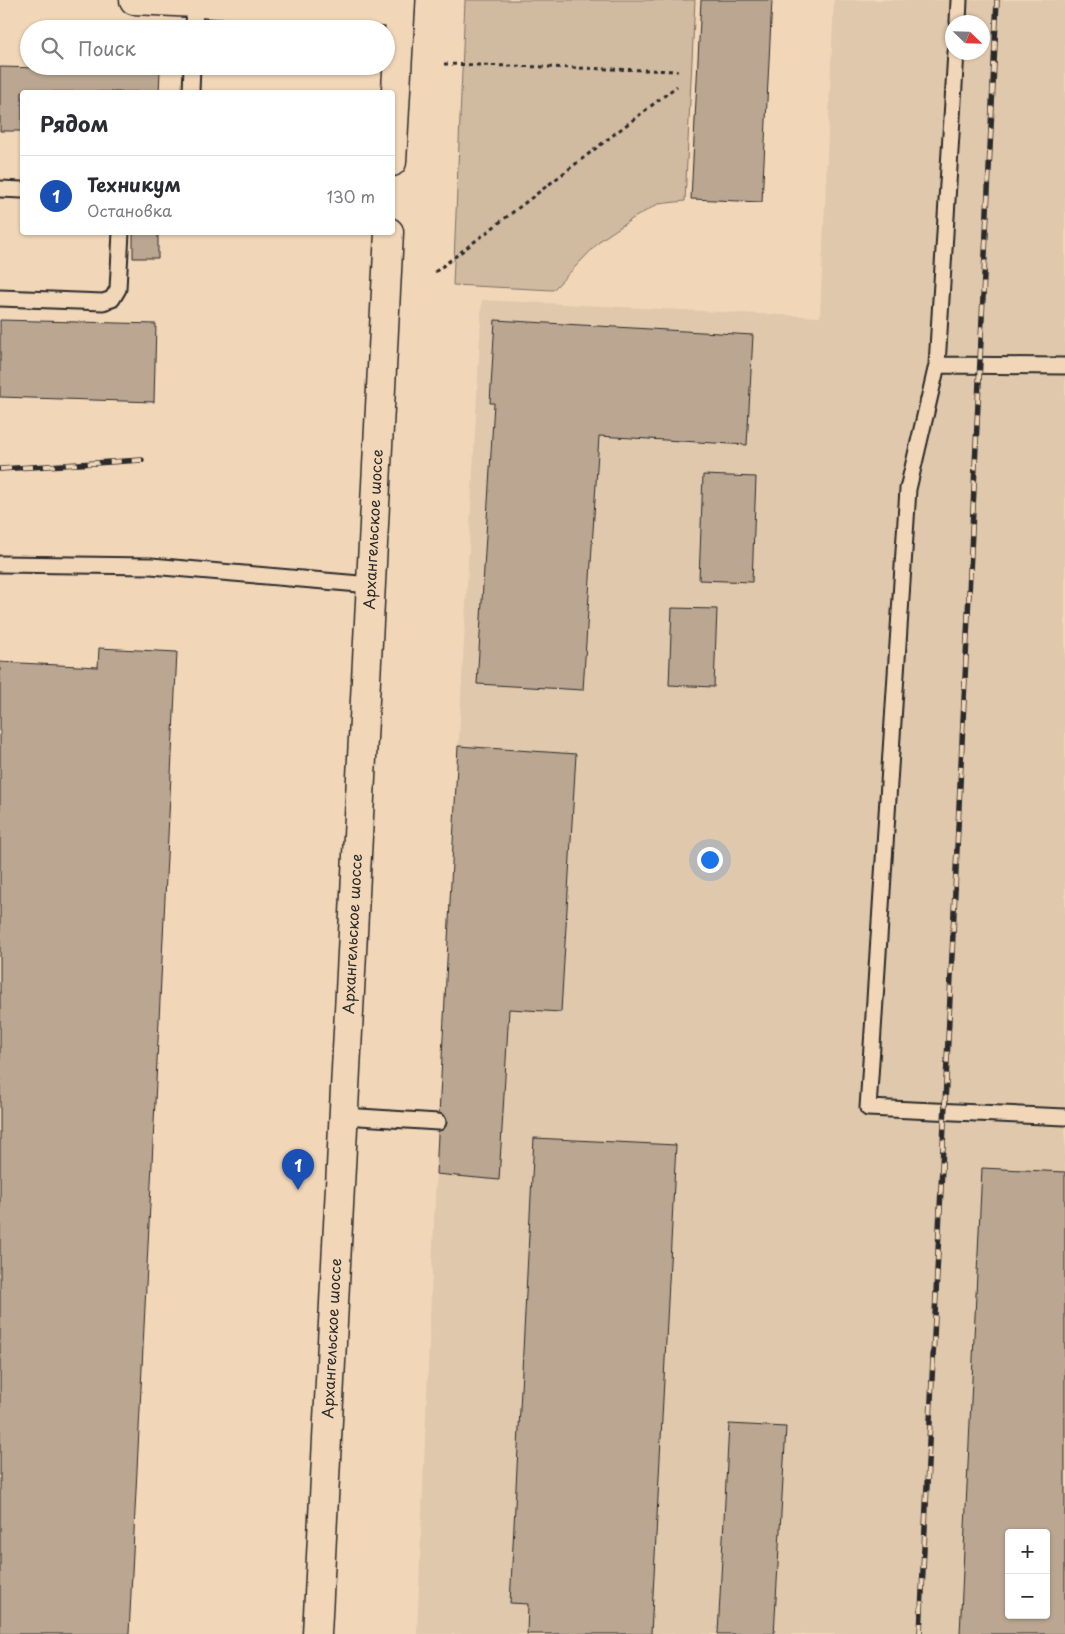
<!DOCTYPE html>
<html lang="ru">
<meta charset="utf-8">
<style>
:root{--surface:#fff;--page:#f2f2f3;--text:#2b2b33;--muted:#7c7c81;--line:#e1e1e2;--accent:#0b8043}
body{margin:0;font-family:"Playpen Sans",sans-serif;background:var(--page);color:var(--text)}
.controls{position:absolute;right:15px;bottom:15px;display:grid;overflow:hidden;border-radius:5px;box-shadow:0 1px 4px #0004}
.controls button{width:45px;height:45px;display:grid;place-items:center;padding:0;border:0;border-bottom:1px solid var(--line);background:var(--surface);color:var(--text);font:25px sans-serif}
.compass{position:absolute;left:945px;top:15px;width:45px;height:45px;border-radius:50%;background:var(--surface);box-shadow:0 1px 4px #0004;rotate:113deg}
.you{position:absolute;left:709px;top:859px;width:18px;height:18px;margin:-12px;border:4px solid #fff;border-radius:50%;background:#1a73e8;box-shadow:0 0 0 8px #1a73e833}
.badge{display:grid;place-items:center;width:32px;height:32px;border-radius:50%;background:var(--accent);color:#fff;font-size:16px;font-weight:700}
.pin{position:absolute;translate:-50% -41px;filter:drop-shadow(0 1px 2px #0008)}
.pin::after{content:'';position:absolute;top:26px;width:18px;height:15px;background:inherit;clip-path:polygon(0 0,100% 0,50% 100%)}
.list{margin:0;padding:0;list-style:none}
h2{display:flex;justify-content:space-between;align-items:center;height:65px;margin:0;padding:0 20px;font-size:21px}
h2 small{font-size:16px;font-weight:400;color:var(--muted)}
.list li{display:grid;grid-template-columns:32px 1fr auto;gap:15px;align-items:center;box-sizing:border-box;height:80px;padding:0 20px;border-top:1px solid var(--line)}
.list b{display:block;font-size:19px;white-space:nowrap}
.list p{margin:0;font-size:16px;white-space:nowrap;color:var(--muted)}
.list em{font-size:16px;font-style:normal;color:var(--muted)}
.icon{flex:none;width:28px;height:28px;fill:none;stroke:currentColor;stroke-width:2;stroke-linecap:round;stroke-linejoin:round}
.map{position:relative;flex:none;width:1065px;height:1634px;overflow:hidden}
.search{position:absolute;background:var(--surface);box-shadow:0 1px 4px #0004;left:20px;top:20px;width:375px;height:55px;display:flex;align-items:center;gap:12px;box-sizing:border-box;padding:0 18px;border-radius:28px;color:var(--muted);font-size:19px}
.panel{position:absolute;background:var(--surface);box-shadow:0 1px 4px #0004;left:20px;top:90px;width:375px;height:145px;border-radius:5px}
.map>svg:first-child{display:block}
</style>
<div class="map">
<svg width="1065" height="1634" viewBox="0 0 1065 1634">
<rect width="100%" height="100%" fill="#f1d6b8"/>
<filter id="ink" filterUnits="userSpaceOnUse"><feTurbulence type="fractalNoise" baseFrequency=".02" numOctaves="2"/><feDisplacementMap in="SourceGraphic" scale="10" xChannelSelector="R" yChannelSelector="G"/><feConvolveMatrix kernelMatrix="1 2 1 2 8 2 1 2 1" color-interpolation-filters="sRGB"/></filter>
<g filter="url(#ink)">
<path fill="#e0c8ac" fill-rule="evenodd" d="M834,0h231v1634h-648l19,-460 46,-874 338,17zM952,22h30v30h-30zM1009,1533h37v82h-37z"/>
<path fill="#d0baa0" stroke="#7e7266" d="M465,0h230l-10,201 -27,3 -26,15 -30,20 -49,51 -100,-5z"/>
<path fill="#baa691" stroke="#2b2b2b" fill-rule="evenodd" d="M701,0h71l-10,202 -71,-3z
M0,67l160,4 -1,21h-137v39h-22z
M133,232h25v26h-25z
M0,320l156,4 -2,78 -154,-5z
M495,320l258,15 -6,110 -148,-9 -16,254 -106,-6 17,-281h-4z
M703,475l53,2 -4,105 -53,-2z
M672,608l45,1 -3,78 -45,-2z
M99,648l78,4 -48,982h-129v-972l98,5z
M458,746l118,8 -15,258 -52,-3 -10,171 -63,-6z
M534,1138l142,7 -25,489h-124l1,-30 -18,-1z
M982,1168l83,4v462h-105zM1009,1533h37v82h-37z
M729,1424l57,3 -12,207h-56z"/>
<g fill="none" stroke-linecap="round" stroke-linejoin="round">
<defs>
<path id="service" d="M958,22l1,-22
M194,29l1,-26
M956,52l-19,313 -29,124 -40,619 197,9
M191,92l1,-26
M0,189l22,1
M0,298l103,4 9,-3 6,-10 3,-57
M937,365l128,1
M0,564l151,2 220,19
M344,1116l94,6"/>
<path id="secondary" d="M134,0l266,13"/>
<g id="primary">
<path d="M392,162l9,-162"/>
<path id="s1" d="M317,1634l72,-1402"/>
</g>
</defs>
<use href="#service" stroke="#2b2b2b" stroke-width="19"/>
<use href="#secondary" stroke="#2b2b2b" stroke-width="31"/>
<use href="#primary" stroke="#2b2b2b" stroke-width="31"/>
<path stroke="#2b2b2b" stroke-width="3" stroke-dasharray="4 4" stroke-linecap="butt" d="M444,64l234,7
M435,272l242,-186"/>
<use href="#service" stroke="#f1d6b8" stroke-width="15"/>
<use href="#secondary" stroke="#f1d6b8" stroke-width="28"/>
<use href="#primary" stroke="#f1d6b8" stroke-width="28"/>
<defs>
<path id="rail" d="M0,469l142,-9
M920,1634l77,-1634"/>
</defs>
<use href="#rail" stroke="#2b2b2b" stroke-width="5.5"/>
<use href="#rail" stroke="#f1d6b8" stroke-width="4" stroke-dasharray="11" stroke-linecap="butt"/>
</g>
</g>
<g text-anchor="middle" stroke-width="4" stroke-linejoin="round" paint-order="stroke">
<g font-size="15" fill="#2b2b2b" stroke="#f1d6b8">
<text dy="5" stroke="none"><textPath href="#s1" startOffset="1106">Архангельское шоссе</textPath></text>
<text dy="5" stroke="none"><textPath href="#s1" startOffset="701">Архангельское шоссе</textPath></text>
<text dy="5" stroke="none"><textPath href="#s1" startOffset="296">Архангельское шоссе</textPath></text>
</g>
</g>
</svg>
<div class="controls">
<button>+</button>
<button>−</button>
</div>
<svg class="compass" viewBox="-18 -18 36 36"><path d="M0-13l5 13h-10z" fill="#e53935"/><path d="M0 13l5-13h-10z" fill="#7c7c81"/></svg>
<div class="you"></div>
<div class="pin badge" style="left:298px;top:1190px;background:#1a4fb4">1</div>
<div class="search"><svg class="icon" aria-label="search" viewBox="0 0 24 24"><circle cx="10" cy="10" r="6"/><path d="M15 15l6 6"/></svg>Поиск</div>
<section class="panel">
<h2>Рядом<small></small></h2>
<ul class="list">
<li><span class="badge" style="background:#1a4fb4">1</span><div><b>Техникум</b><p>Остановка</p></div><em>130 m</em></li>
</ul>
</section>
</div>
